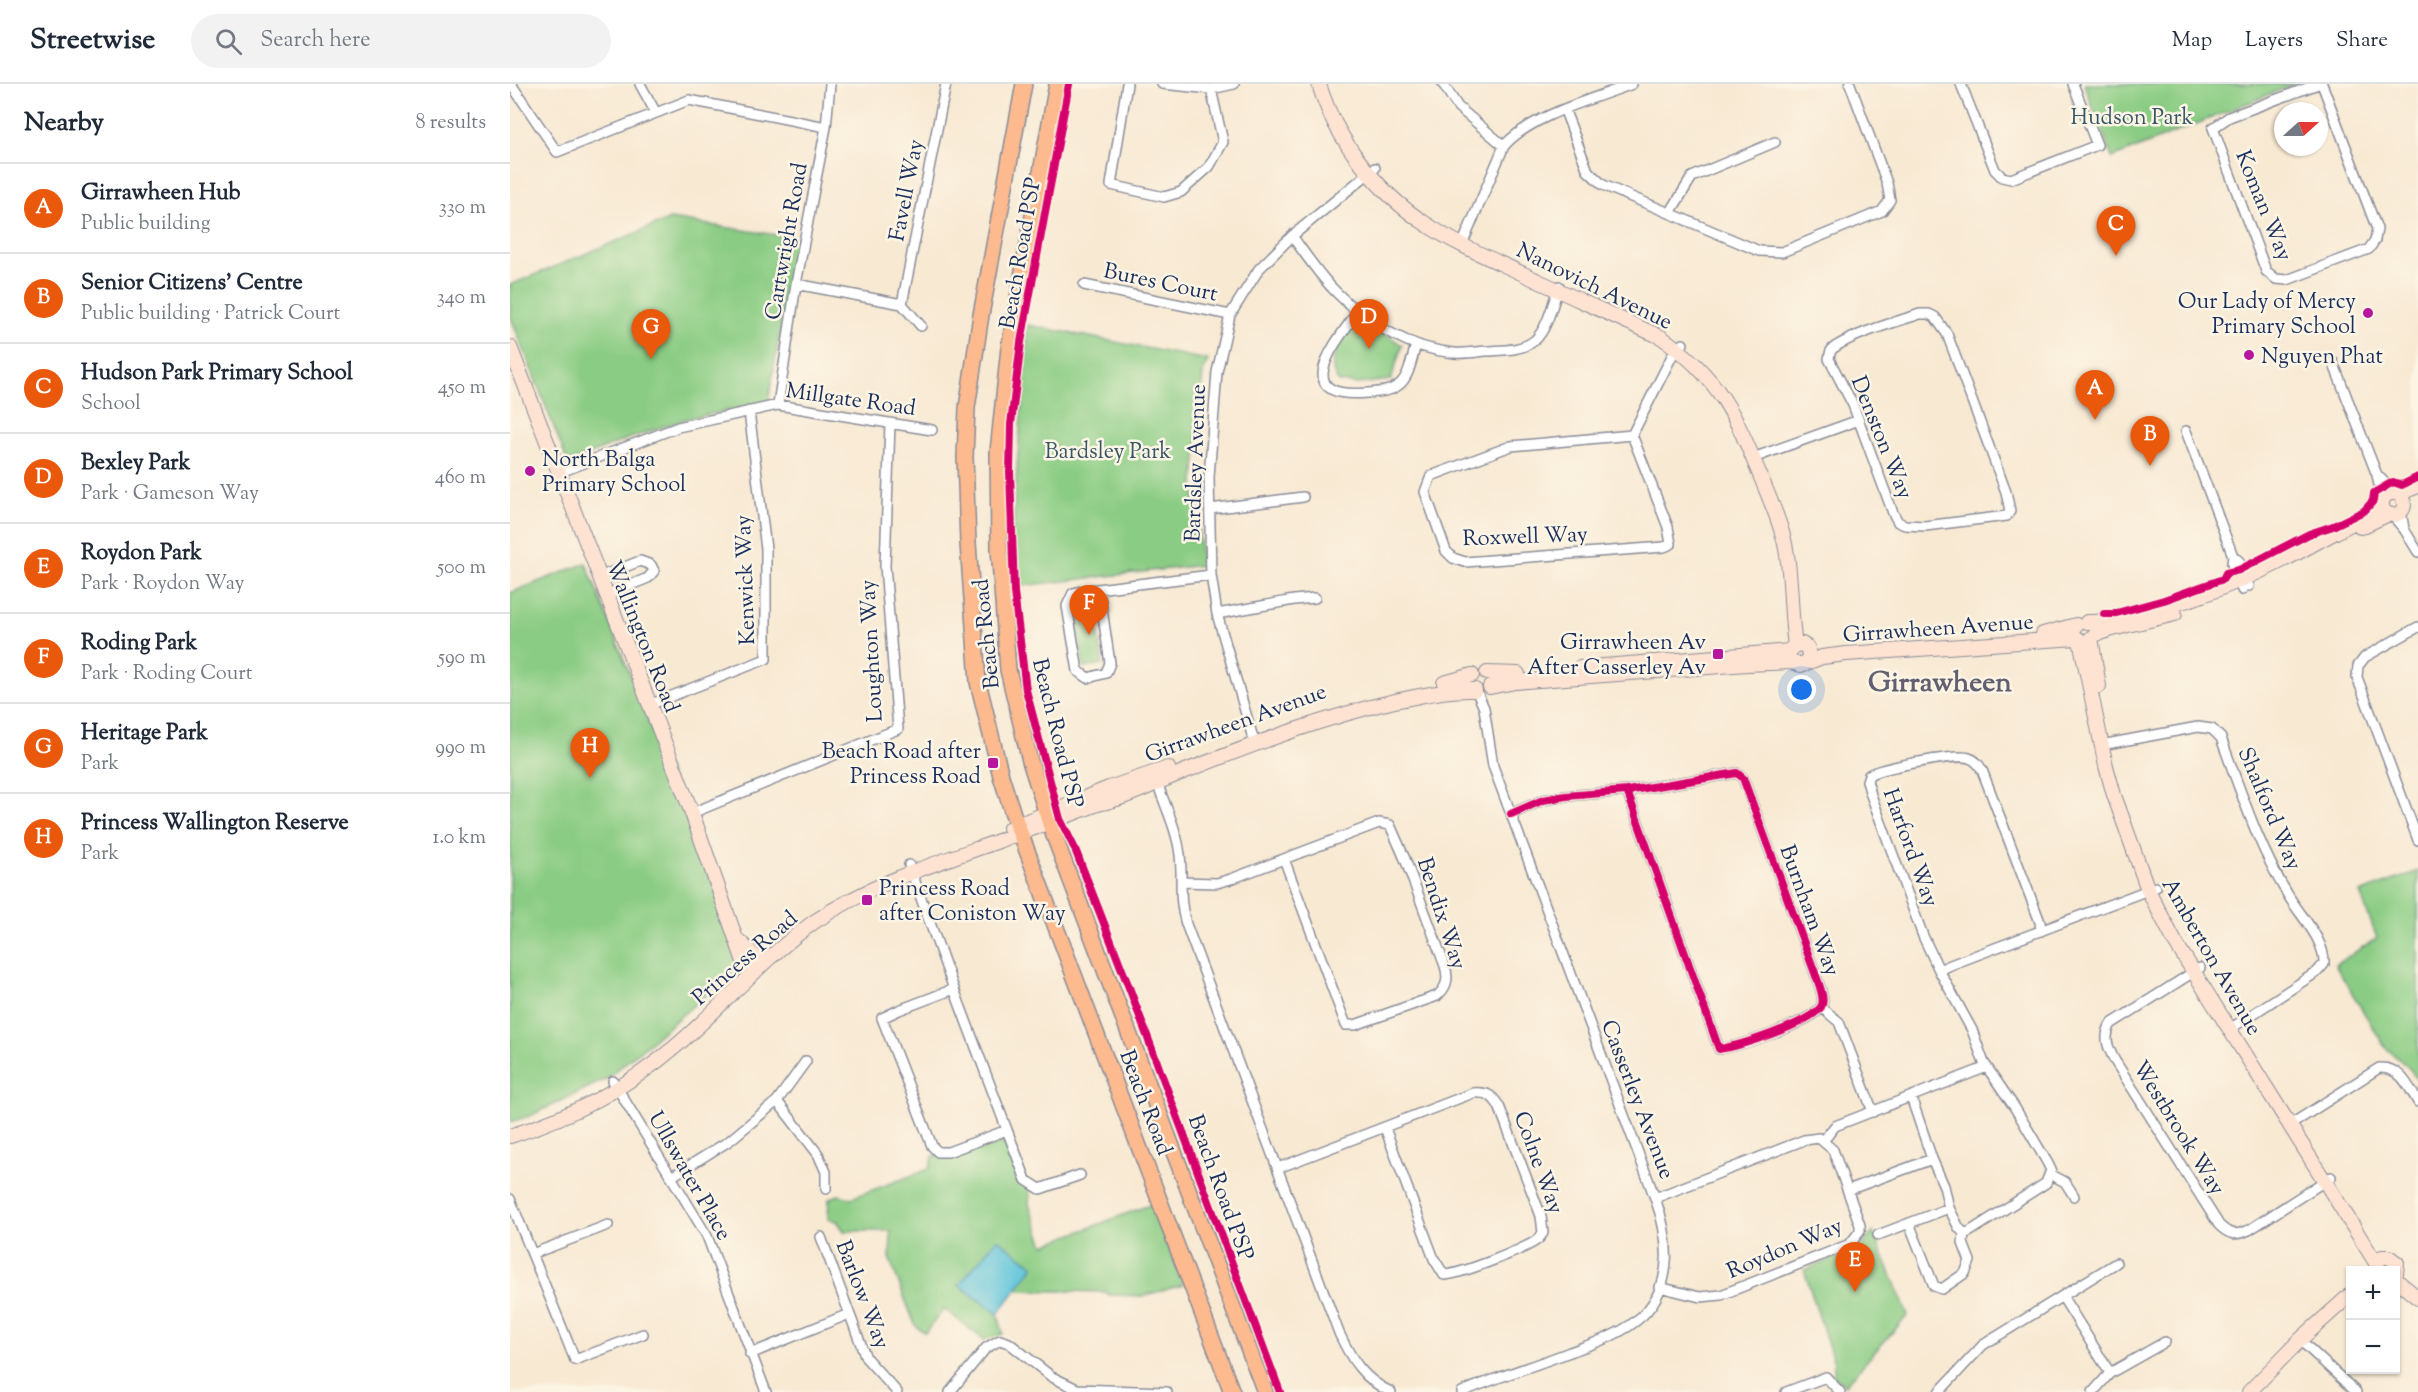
<!DOCTYPE html>
<meta charset="utf-8">
<style>
:root{--surface:#fff;--page:#f2f2f3;--text:#1f2937;--muted:#747a83;--line:#e0e1e3;--accent:#ea580c}
body{margin:0;font-family:"Sorts Mill Goudy",serif;background:var(--page);color:var(--text)}
.controls{position:absolute;right:18px;bottom:18px;display:grid;overflow:hidden;border-radius:0px;box-shadow:0 2px 4px #0004}
.controls button{width:54px;height:54px;display:grid;place-items:center;padding:0;border:0;border-bottom:2px solid var(--line);background:var(--surface);color:var(--text);font:30px sans-serif}
.compass{position:absolute;left:1764px;top:18px;width:54px;height:54px;border-radius:50%;background:var(--surface);box-shadow:0 2px 4px #0004;rotate:69deg}
.you{position:absolute;left:1292px;top:606px;width:21px;height:21px;margin:-15px;border:4px solid #fff;border-radius:50%;background:#1a73e8;box-shadow:0 0 0 9px #1a73e833}
.badge{display:grid;place-items:center;width:39px;height:39px;border-radius:50%;background:var(--accent);color:#fff;font-size:20px;font-weight:700}
.pin{position:absolute;translate:-50% -50px;filter:drop-shadow(0 2px 3px #0008)}
.pin::after{content:'';position:absolute;top:32px;width:21px;height:18px;background:inherit;clip-path:polygon(0 0,100% 0,50% 100%)}
.list{margin:0;padding:0;list-style:none}
h2{display:flex;justify-content:space-between;align-items:center;height:78px;margin:0;padding:0 24px;font-size:26px}
h2 small{font-size:20px;font-weight:400;color:var(--muted)}
.list li{display:grid;grid-template-columns:39px 1fr auto;gap:18px;align-items:center;box-sizing:border-box;height:90px;padding:0 24px;border-top:2px solid var(--line)}
.list b{display:block;font-size:22px;white-space:nowrap}
.list p{margin:0;font-size:20px;white-space:nowrap;color:var(--muted)}
.list em{font-size:20px;font-style:normal;color:var(--muted)}
.icon{flex:none;width:33px;height:33px;fill:none;stroke:currentColor;stroke-width:2;stroke-linecap:round;stroke-linejoin:round}
.map{position:relative;flex:none;width:1908px;height:1308px;overflow:hidden}
header{display:flex;align-items:center;gap:36px;box-sizing:border-box;height:84px;padding:0 30px;background:var(--surface);border-bottom:2px solid var(--line)}
header strong{font-size:28px}
nav{display:flex;gap:33px;margin-inline-start:auto;font-size:21px}
.search{width:420px;height:54px;background:var(--page);display:flex;align-items:center;gap:15px;box-sizing:border-box;padding:0 21px;border-radius:33px;color:var(--muted);font-size:22px}
main{display:flex}
aside{flex:1;background:var(--surface)}
.map>svg:first-child{display:block}
</style>
<header>
<strong>Streetwise</strong>
<div class="search"><svg class="icon" aria-label="search" viewBox="0 0 24 24"><circle cx="10" cy="10" r="6"/><path d="M15 15l6 6"/></svg>Search here</div>
<nav><a>Map</a><a>Layers</a><a>Share</a></nav>
</header>
<main>
<aside>
<h2>Nearby<small>8 results</small></h2>
<ul class="list">
<li><span class="badge">A</span><div><b>Girrawheen Hub</b><p>Public building</p></div><em>330 m</em></li>
<li><span class="badge">B</span><div><b>Senior Citizens' Centre</b><p>Public building · Patrick Court</p></div><em>340 m</em></li>
<li><span class="badge">C</span><div><b>Hudson Park Primary School</b><p>School</p></div><em>450 m</em></li>
<li><span class="badge">D</span><div><b>Bexley Park</b><p>Park · Gameson Way</p></div><em>460 m</em></li>
<li><span class="badge">E</span><div><b>Roydon Park</b><p>Park · Roydon Way</p></div><em>500 m</em></li>
<li><span class="badge">F</span><div><b>Roding Park</b><p>Park · Roding Court</p></div><em>590 m</em></li>
<li><span class="badge">G</span><div><b>Heritage Park</b><p>Park</p></div><em>990 m</em></li>
<li><span class="badge">H</span><div><b>Princess Wallington Reserve</b><p>Park</p></div><em>1.0 km</em></li>
</ul>
</aside>
<div class="map">
<svg width="1908" height="1308" viewBox="0 0 1908 1308">
<rect width="100%" height="100%" fill="#fcf5e5"/>
<filter id="ink" filterUnits="userSpaceOnUse"><feTurbulence type="fractalNoise" baseFrequency=".0167" numOctaves="2"/><feDisplacementMap in="SourceGraphic" scale="12" xChannelSelector="R" yChannelSelector="G"/><feConvolveMatrix kernelMatrix="1 2 1 2 8 2 1 2 1" color-interpolation-filters="sRGB"/></filter>
<filter id="wash" filterUnits="userSpaceOnUse"><feTurbulence type="fractalNoise" baseFrequency=".008" numOctaves="4" result="noise"/><feDisplacementMap in="SourceGraphic" scale="24" xChannelSelector="R" yChannelSelector="G"/><feGaussianBlur stdDeviation="1.35" result="paint"/><feColorMatrix in="noise" values="0 0 0 0 0 0 0 0 0 0 0 0 0 0 0 0 0 1.4 0 .05"/><feComposite in="paint" operator="in"/></filter>
<g filter="url(#wash)">
<rect width="100%" height="100%" fill="#f8e9d3"/>
<path fill="#8acc83" stroke="#527e70" stroke-width="1.5" d="M1574,0h211l-183,74z
M160,135l126,19 -28,165 -82,16 -61,21 -57,23 -58,-148v-30z
M850,233l42,28 -11,35 -34,4 -18,-2c-18,-22 8,-48 21,-65z
M518,241l180,35 -5,12 -9,111 8,82 -188,22 -3,-42z
M76,479l158,400 -138,116 -76,37 -20,6v-529z
M583,513l10,67 -19,4 -10,-63 8,-7z
M1908,787v210l-8,-12 -25,-22 -50,-82 42,-27 -17,-45z
M490,1058l10,4 20,46 -1,12 15,41 108,-41 31,81 -40,11 -34,-1 -3,-3 -90,-2 18,-24 -75,19 39,29 5,20 -19,6 -40,-31 -19,24 -10,-8 -25,-65 1,-29h-47l-7,-10 -9,-2 1,-20 9,-4 13,3 78,-29 5,-14 15,5z
M1363,1148l35,83 -63,70 -11,-8v-14l-30,-93 57,-23z"/>
<path fill="#5ec4db" stroke="#3c7a9c" stroke-width="1.5" d="M487,1155l37,27 -36,48 -39,-29z"/>
</g>
<g filter="url(#ink)">
<g fill="none" stroke-linecap="round" stroke-linejoin="round">
<defs>
<path id="street" d="M1,0l46,68 132,-52 137,27
M130,0l16,29
M617,0l-16,101 53,12 17,-5 28,-25 14,-25 -12,-53
M652,0l49,5 23,-5
M933,0l15,23 46,39
M1451,0l34,86 7,7 9,2 86,-34 -24,-61
M1808,0l-89,33 -16,11 53,143 10,8 11,1 82,-31 6,-9 2,-11 -55,-145
M1055,27l23,60 15,14 156,66 23,1 100,-41 8,-11 -3,-17 -37,-99
M1160,129l22,-36 83,-35
M782,152c14,19 27,39 43,55 31,32 75,58 119,62 11,1 22,-1 32,-2 16,-1 36,0 49,-11 13,-12 18,-38 24,-54
M952,161l42,-99c27,-31 90,-47 128,-62
M286,200l106,20 44,-220
M574,201l146,30
M392,220l19,22
M848,227c-23,32 -70,89 9,82 11,-1 25,-1 34,-10 9,-9 11,-26 15,-38
M1410,230h9l6,3 12,17 59,158 4,19 -3,5 -82,10 -20,-1 -7,-3 -5,-9 -40,-108 -24,-46c1,-6 1,-9 6,-12 21,-14 61,-25 85,-33z
M1823,278l44,113 5,25
M268,321l18,-121 30,-157 4,-43
M1676,347l47,125 -1,8 10,26
M1122,351l-121,11 -80,30 -6,16 21,59 7,7 12,4 199,-15 7,-3 -3,-17 -36,-92 40,-79 11,-12
M1243,374l106,-38
M48,389l120,-46 100,-22 154,25
M1868,392l17,17
M700,425l93,-12
M1891,427l3,18
M1882,431l12,14 14,23
M1723,472l6,5 10,25
M89,493l41,-16 11,4 3,6 -6,7 -42,17
M589,505l11,74 -4,10 -18,5 -10,-7 -11,-65 6,-13 8,-2 130,-16
M707,530l77,-14 21,-2
M1908,543l-53,30 -7,9 -1,11 61,163
M139,621l117,-46v-110l-17,-138
M745,661l-38,-131 -6,-39 -2,-98 8,-105 13,-57 29,-46 33,-33 83,-68
M1591,661l97,-18 14,2 9,9c20,54 37,108 67,157 12,21 37,44 36,69l-7,8 -87,57
M646,695c8,25 21,50 24,76 3,26 -2,43 6,69l153,409c12,26 25,47 52,59
M182,729l206,-84 -13,-163 5,-142
M1001,730l32,-14 23,-4 61,-5 110,-18 6,5 76,206c2,7 6,17 2,23 -13,17 -81,39 -102,42l-92,-258
M399,781l45,124 -55,21 -17,8 50,128 6,6h10l59,-22 -53,-141
M671,798l36,1 14,-4 148,-56 11,2 15,34 40,107c4,13 2,21 -8,30l-82,29h-9l-62,-166
M1531,847l-1,-9 -58,-152c-3,-5 -6,-10 -13,-12 -11,-5 -89,10 -100,17l-2,6 4,14 52,141 16,34 14,-6 203,-77
M1690,884l-89,56c-8,13 -3,24 4,37l104,164c10,10 17,11 30,5l82,-53
M1311,923l18,15 34,90
M103,997l94,155 59,156
M1401,1013l21,62 12,27 5,22 10,20 5,5 5,-1 77,-49 5,-13 -4,-8 -32,-54 -31,-45 -12,-33 -33,-60
M267,1017l41,53 8,18v17
M1780,1041l89,-57c22,-1 29,18 39,34
M497,1046l19,50 14,9 40,-14
M1314,1056l11,-14 152,-59
M768,1084l195,-75c14,-1 19,2 26,13l42,110 2,17c-1,1 -4,6 -6,7 -12,9 -78,35 -93,35l-10,-16 -49,-131
M1540,1090l15,8 9,14
M161,1093l58,-36 48,-40 29,-40
M1338,1106l84,-31
M1145,1114l149,-58 15,-2 14,12 27,75v6l-10,13 -129,51 -21,2 -41,-10
M0,1115l65,161 68,-26
M1399,1139l25,63 8,3 23,-16 5,-12 -7,-18 1,-10
M1368,1151l71,-27
M311,1153l45,121 31,34
M22,1170l76,-29
M1552,1212l48,77
M1790,1256l56,52
M240,1270l99,-40
M440,1308l36,-44 14,-8 9,3 43,34 25,12 90,3
M952,1308c35,-15 72,-26 108,-40 25,-9 53,-18 73,-37 32,-32 26,-79 12,-117l-162,-432 -9,-58 -7,-16
M1276,1308l40,-15 14,15
M1429,1308l44,-47 133,-82
M1583,1308l17,-19 55,-31"/>
<path id="secondary" d="M809,0c16,55 59,109 107,140 34,23 73,38 110,56 42,19 83,39 125,57 59,40 75,80 101,143 9,22 20,46 24,69 6,32 4,64 9,96
M0,263l182,466 51,146 12,13
M1872 420a11 11 0 1 1 22 0a11 11 0 1 1-22 0Z
M1888,410l20,-8
M1851,443l28,-13
M1577,538c20,0 40,-6 59,-10 62,-15 118,-40 173,-71 22,-12 44,-22 63,-38
M1533,550l33,-9
M1584,551c26,-10 54,-14 81,-21
M1581,554l8,48
M1570,556l26,126 8,29 34,95 27,52 201,321
M1294,580l18,-7 24,-3 231,-16
M1069,584l210,-17
M977,589l31,1
M934,599l28,-8
M980,603l25,-5 232,-18 44,-2 10,3 8,-6 -1,-11 -6,-4 -9,2 -5,8 3,8
M500,744l99,-40 59,-20
M229,857l24,23
M0,1052c61,-19 117,-48 166,-90 47,-40 87,-88 138,-124 50,-34 108,-54 165,-74 40,-14 79,-29 119,-44 29,-6 57,-21 85,-32 71,-28 141,-55 216,-72 26,-5 50,-11 76,-10
M1866,1186l2,-9 4,-4h7l8,6 -1,11
M1886,1196l22,18
M1739,1308l52,-53 49,-44"/>
<path id="primary" d="M514,0l-43,231 -14,93 -2,49 3,86 10,139 23,94 12,38 219,578
M547,0l-48,264 -11,104 1,96 9,122 22,91 23,72 212,559"/>
</defs>
<use href="#street" stroke="#8a8c98" stroke-width="12"/>
<use href="#secondary" stroke="#8a8c98" stroke-width="16"/>
<use href="#primary" stroke="#8a8c98" stroke-width="18"/>
<use href="#street" stroke="#fff" stroke-width="9"/>
<use href="#secondary" stroke="#fee3d2" stroke-width="14"/>
<use href="#primary" stroke="#fcba8e" stroke-width="15"/>
<defs>
<path id="cycleway" d="M559,0l-48,258 -10,82 -1,48 4,120 12,98 34,129 15,30 55,141 150,402
M1594,530h9l51,-14 59,-21 3,-6 13,-3 70,-36 24,-8 31,-15 9,-10 1,-8 19,-11 9,3 16,-8
M1001,730l32,-14 23,-4 61,-5 110,-18 6,5 76,206c2,7 6,17 2,23 -13,17 -81,39 -102,42l-92,-258"/>
</defs>
<use href="#cycleway" stroke="#fcf5e5" stroke-width="11"/>
<use href="#cycleway" stroke="#d6006c" stroke-width="8"/>
</g>
</g>
<g fill="#b5179e" stroke="#fcf5e5" stroke-width="2">
<circle cx="1858" cy="229" r="6"/>
<circle cx="1739" cy="271" r="6"/>
<circle cx="20" cy="387" r="6"/>
<rect x="1202" y="564" width="12" height="12" rx="3"/>
<rect x="477" y="673" width="12" height="12" rx="3"/>
<rect x="351" y="810" width="12" height="12" rx="3"/>
</g>
<g text-anchor="middle" stroke-width="5" stroke-linejoin="round" paint-order="stroke">
<g font-size="22" fill="#375667" stroke="#fcf5e5">
<text x="1622" y="40">Hudson Park</text>
<text x="598" y="374">Bardsley Park</text>
</g>
<g font-size="22" fill="#1b2f5e" stroke="#fcf5e5">
<text transform="translate(395 106) rotate(-79)" y="8">Favell Way</text>
<text transform="translate(1755 121) rotate(68)" y="8">Koman Way</text>
<text transform="translate(275 157) rotate(-80)" y="8">Cartwright Road</text>
<text transform="translate(509 169) rotate(-80)" y="8">Beach Road PSP</text>
<text transform="translate(651 197) rotate(12)" y="8">Bures Court</text>
<text transform="translate(1085 201) rotate(26)" y="8">Nanovich Avenue</text>
<text transform="translate(341 314) rotate(8)" y="8">Millgate Road</text>
<text transform="translate(1373 353) rotate(68)" y="8">Denston Way</text>
<text transform="translate(684 379) rotate(-88)" y="8">Bardsley Avenue</text>
<text transform="translate(1015 451) rotate(-2)" y="8">Roxwell Way</text>
<text transform="translate(234 496) rotate(-92)" y="8">Kenwick Way</text>
<text transform="translate(1428 543) rotate(-4)" y="8">Girrawheen Avenue</text>
<text transform="translate(475 550) rotate(-96)" y="8">Beach Road</text>
<text transform="translate(134 552) rotate(68)" y="8">Wallington Road</text>
<text transform="translate(360 567) rotate(-93)" y="8">Loughton Way</text>
<text transform="translate(725 638) rotate(-20)" y="8">Girrawheen Avenue</text>
<text transform="translate(549 649) rotate(76)" y="8">Beach Road PSP</text>
<text transform="translate(1761 724) rotate(67)" y="8">Shalford Way</text>
<text transform="translate(1402 763) rotate(70)" y="8">Harford Way</text>
<text transform="translate(1301 826) rotate(70)" y="8">Burnham Way</text>
<text transform="translate(933 829) rotate(72)" y="8">Bendix Way</text>
<text transform="translate(1703 872) rotate(60)" y="8">Amberton Avenue</text>
<text transform="translate(234 873) rotate(-41)" y="8">Princess Road</text>
<text transform="translate(1129 1015) rotate(69)" y="8">Casserley Avenue</text>
<text transform="translate(637 1018) rotate(69)" y="8">Beach Road</text>
<text transform="translate(1670 1043) rotate(58)" y="8">Westbrook Way</text>
<text transform="translate(1030 1078) rotate(70)" y="8">Colne Way</text>
<text transform="translate(181 1091) rotate(60)" y="8">Ullswater Place</text>
<text transform="translate(712 1103) rotate(70)" y="8">Beach Road PSP</text>
<text transform="translate(1274 1163) rotate(-23)" y="8">Roydon Way</text>
<text transform="translate(354 1210) rotate(69)" y="8">Barlow Way</text>
</g>
<g font-size="22" fill="#1b2f5e" stroke="#fcf5e5" text-anchor="end">
<text x="1846" y="224">Our Lady of Mercy<tspan x="1846" dy="25">Primary School</tspan></text>
<text x="1751" y="279" text-anchor="start">Nguyen Phat</text>
<text x="32" y="382" text-anchor="start">North Balga<tspan x="32" dy="25">Primary School</tspan></text>
<text x="1196" y="565">Girrawheen Av<tspan x="1196" dy="25">After Casserley Av</tspan></text>
<text x="471" y="674">Beach Road after<tspan x="471" dy="25">Princess Road</tspan></text>
<text x="369" y="811" text-anchor="start">Princess Road<tspan x="369" dy="25">after Coniston Way</tspan></text>
</g>
<g font-size="28" font-weight="bold" fill="#615f70" stroke="#fcf5e5">
<text x="1430" y="607">Girrawheen</text>
</g>
</g>
</svg>
<div class="controls">
<button>+</button>
<button>−</button>
</div>
<svg class="compass" viewBox="-18 -18 36 36"><path d="M0-13l5 13h-10z" fill="#e53935"/><path d="M0 13l5-13h-10z" fill="#747a83"/></svg>
<div class="you"></div>
<div class="pin badge" style="left:1585px;top:336px">A</div>
<div class="pin badge" style="left:1640px;top:382px">B</div>
<div class="pin badge" style="left:1606px;top:172px">C</div>
<div class="pin badge" style="left:859px;top:265px">D</div>
<div class="pin badge" style="left:1345px;top:1208px">E</div>
<div class="pin badge" style="left:579px;top:551px">F</div>
<div class="pin badge" style="left:141px;top:275px">G</div>
<div class="pin badge" style="left:80px;top:694px">H</div>
</div>
</main>
